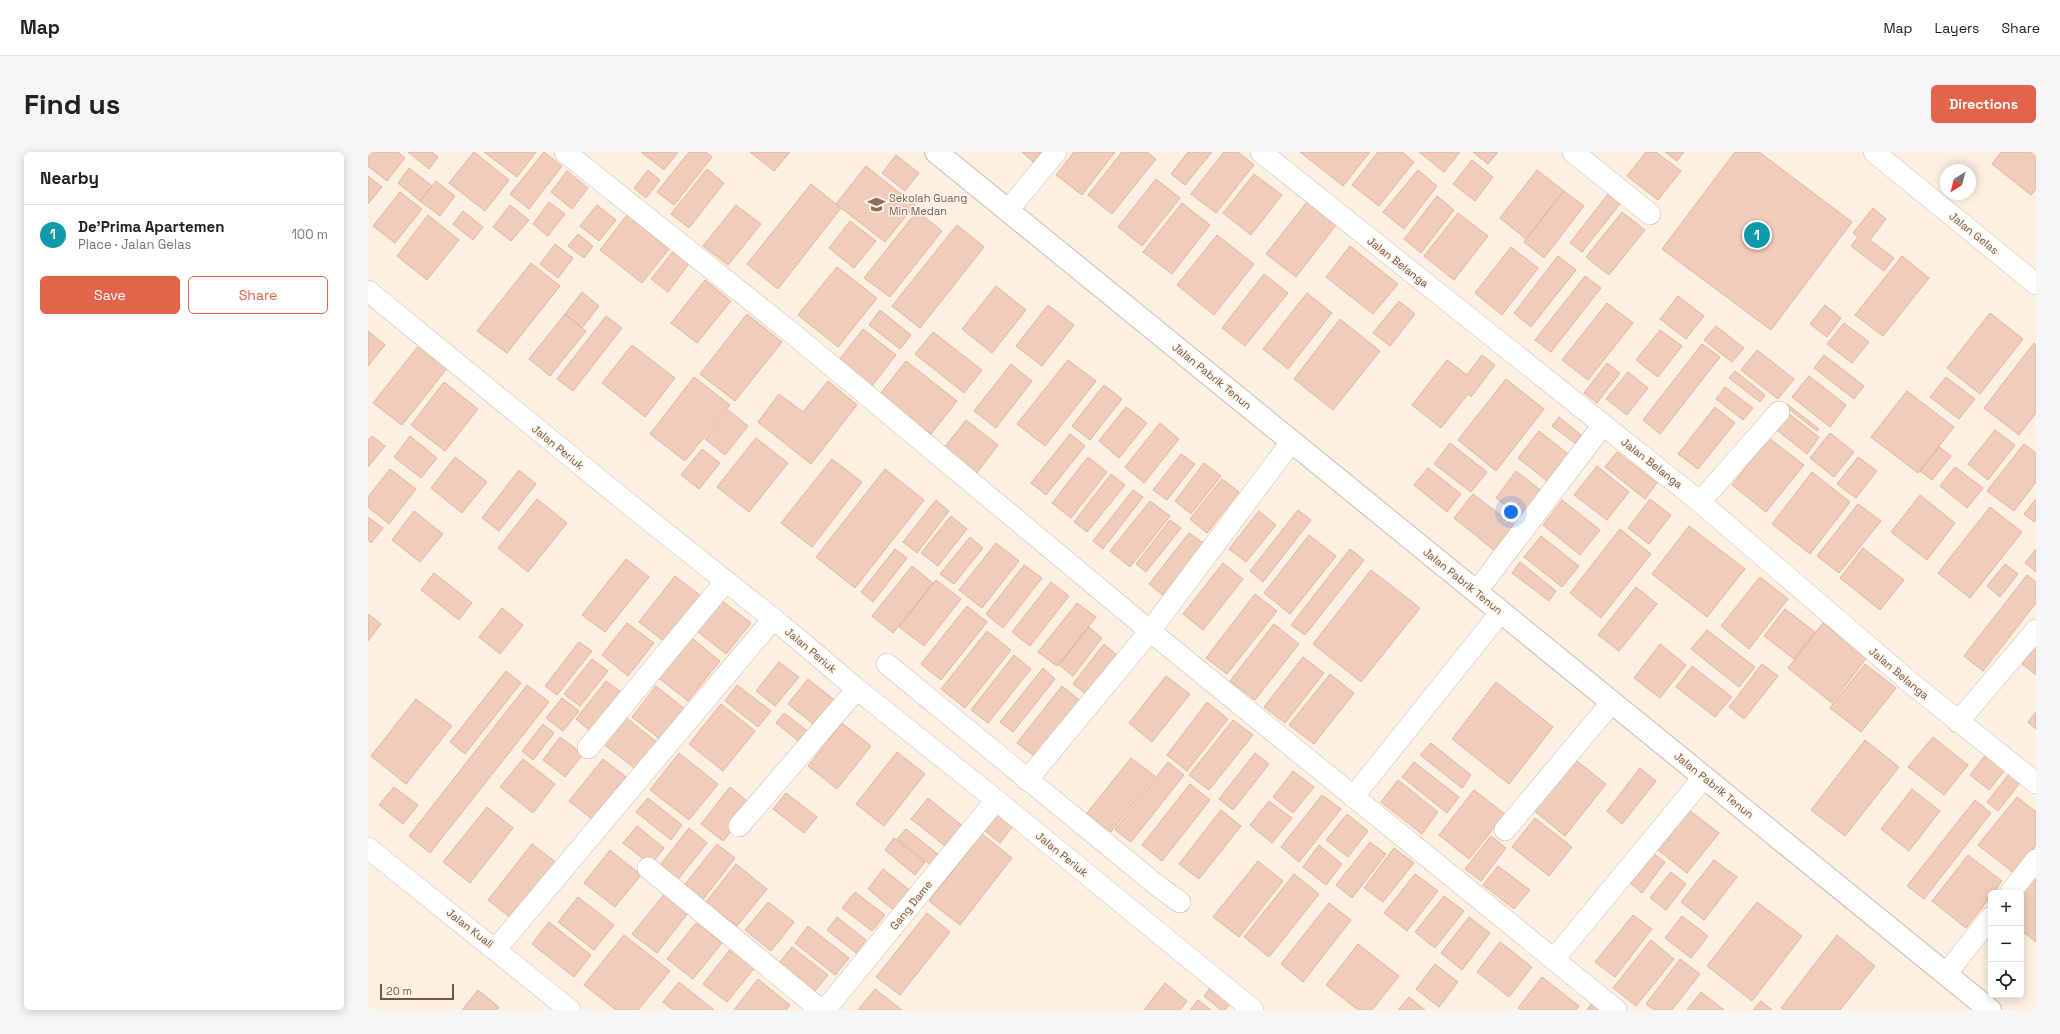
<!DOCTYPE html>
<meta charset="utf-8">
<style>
:root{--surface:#fff;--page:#f6f6f6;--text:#202124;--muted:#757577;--line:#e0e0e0;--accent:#e3644a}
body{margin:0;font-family:"Space Grotesk",sans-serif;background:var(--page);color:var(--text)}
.controls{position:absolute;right:12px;bottom:12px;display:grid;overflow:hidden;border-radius:6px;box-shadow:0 2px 10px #0003}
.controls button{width:36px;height:36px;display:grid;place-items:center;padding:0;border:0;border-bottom:1px solid var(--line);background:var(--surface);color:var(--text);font:20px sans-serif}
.compass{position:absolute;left:1572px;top:12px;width:36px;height:36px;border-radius:50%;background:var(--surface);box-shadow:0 2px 10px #0003;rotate:216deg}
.scale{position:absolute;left:12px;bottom:10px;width:74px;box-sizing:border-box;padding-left:4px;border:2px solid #735649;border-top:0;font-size:11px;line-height:14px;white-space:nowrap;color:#735649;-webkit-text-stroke:3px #fff5e8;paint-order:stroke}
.you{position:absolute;left:1143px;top:360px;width:14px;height:14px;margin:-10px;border:3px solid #fff;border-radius:50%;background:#1a73e8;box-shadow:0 0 0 6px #1a73e833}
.badge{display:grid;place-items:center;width:26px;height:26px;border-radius:50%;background:var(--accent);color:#fff;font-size:13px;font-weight:700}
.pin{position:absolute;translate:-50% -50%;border:2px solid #fff;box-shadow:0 1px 4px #0006}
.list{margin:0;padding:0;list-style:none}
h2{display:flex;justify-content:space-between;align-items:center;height:52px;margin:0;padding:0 16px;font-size:17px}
h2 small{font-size:13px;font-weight:400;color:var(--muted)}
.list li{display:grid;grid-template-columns:26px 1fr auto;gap:12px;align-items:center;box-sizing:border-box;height:60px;padding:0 16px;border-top:1px solid var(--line)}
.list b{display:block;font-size:15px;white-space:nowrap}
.list p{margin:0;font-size:13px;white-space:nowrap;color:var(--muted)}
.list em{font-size:13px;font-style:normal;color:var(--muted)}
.actions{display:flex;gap:8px;padding:12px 16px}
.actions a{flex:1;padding:9px 0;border:1px solid var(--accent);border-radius:6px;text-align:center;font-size:14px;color:var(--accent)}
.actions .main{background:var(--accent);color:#fff}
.icon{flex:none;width:22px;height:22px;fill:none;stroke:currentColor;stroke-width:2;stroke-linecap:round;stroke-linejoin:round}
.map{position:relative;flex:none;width:1668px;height:858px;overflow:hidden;border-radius:6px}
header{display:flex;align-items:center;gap:24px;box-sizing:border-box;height:56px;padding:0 20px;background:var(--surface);border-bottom:1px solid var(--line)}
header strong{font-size:19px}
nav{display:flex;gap:22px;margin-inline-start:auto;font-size:14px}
.intro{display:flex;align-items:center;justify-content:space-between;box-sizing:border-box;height:96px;padding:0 24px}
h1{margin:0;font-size:28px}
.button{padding:10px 18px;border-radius:6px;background:var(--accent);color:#fff;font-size:14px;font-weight:700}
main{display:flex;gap:24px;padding:0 24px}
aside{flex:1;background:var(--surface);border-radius:6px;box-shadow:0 2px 10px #0003}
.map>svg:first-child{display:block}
</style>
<header>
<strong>Map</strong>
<nav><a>Map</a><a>Layers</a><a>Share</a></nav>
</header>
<div class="intro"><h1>Find us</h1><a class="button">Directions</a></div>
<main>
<aside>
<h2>Nearby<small></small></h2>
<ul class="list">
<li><span class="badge" style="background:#0f9aa8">1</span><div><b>De'Prima Apartemen</b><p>Place · Jalan Gelas</p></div><em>100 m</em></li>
</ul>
<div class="actions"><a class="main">Save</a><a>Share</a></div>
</aside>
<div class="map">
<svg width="1668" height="858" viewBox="0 0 1668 858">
<rect width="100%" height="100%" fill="#fcf0e2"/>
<path fill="#f0cdbb" stroke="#e3b39b" d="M0,0h30l7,6 -18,23 -19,-15z
M40,0h24l6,5 -9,12z
M106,0l35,28 -24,31 -36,-28z
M116,0h52l-19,25z
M176,0l18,14 -33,43 -19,-15z
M273,0h37l-14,18z
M321,0h17l6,5 -38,48 -17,-13z
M382,0h40l-16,19z
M654,0h19l-8,10z
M706,0h41l-33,43 -26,-20z
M754,0h25l9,7 -44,55 -24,-19z
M820,0h24l-27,33 -14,-11z
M856,0h14l16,13 -38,48 -25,-19z
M932,0h70l-27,34z
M1010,0h24l12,10 -35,44 -27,-21z
M1051,0h41l-16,20z
M1105,0h25l-10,12z
M1278,0h10l25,19 -23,29 -31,-24z
M1297,0h19l-7,9z
M1367,0h24l93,70 -81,108 -109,-81z
M1633,0h35v37l-5,6 -39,-31z
M528,3l23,18 -14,18 -23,-18z
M1104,8l21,17 -18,24 -22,-17z
M498,14l49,39 -30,37 -49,-38z
M41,16l23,18 -12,15 -22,-18z
M339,17l17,14 -35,45 -18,-14z
M280,18l12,10 -14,18 -12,-10z
M1050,18l19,16 -33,43 -21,-17z
M1169,18l27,21 -38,48 -26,-21z
M199,19l21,17 -16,21 -21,-17z
M886,22l28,21 -31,40 -28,-22z
M0,24l14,11 -14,17z
M788,27l24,19 -38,48 -24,-19z
M68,29l19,15 -15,20 -20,-15z
M443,32l30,24 -63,81 -31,-25z
M1196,39l20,15 -40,52 -20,-16z
M32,40l22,17 -27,34 -22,-17z
M1240,42l12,10 -38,48 -12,-9z
M1069,44l17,14 -33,43 -17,-14z
M181,50l16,12 -17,22 -15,-12z
M939,50l29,23 -40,52 -30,-23z
M814,51l28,22 -38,49 -29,-22z
M142,53l19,15 -18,21 -18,-14z
M229,53l19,15 -17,21 -19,-15z
M368,53l25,19 -33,41 -25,-19z
M1505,56l13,11 -16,21 24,18 -10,13 -33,-25 7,-9 -5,-4z
M95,59l20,16 -10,13 -20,-16z
M549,59l25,20 -52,66 -26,-19z
M1254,60l23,18 -36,45 -23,-18z
M1090,61l30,23 -34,44 -30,-24z
M60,63l31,25 -32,40 -30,-24z
M259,63l42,34 -27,34 -42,-33z
M482,69l26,20 -22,27 -25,-20z
M589,73l27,22 -64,81 -28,-22z
M210,82l15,12 -9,12 -16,-12z
M849,83l37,29 -40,51 -37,-30z
M187,92l18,14 -15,20 -18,-14z
M982,94l48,38 -25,30 -47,-37z
M1143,95l27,21 -36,47 -27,-22z
M307,97l16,12 -23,31 -17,-13z
M1190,104l18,14 -45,57 -17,-14z
M1534,104l27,22 -46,58 -28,-21z
M163,111l29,23 -53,67 -30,-22z
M469,115l40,31 -39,49 -40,-32z
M896,122l24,19 -43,53 -23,-18z
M1217,124l16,12 -50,64 -16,-12z
M337,128l26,21 -34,42 -26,-20z
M628,134l30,24 -34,43 -30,-24z
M214,140l17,14 -17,22 -17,-14z
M939,141l25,20 -44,56 -25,-20z
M1310,144l26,20 -18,23 -26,-20z
M1031,149l16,13 -25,32 -17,-13z
M1239,151l26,20 -45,57 -26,-20z
M680,153l26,20 -32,41 -26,-20z
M1457,153l16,13 -14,19 -17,-13z
M512,158l31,25 -11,14 -31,-24z
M1622,161l33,26 -43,55 -33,-26z
M197,162l21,17 -36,45 -21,-17z
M379,162l35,28 -47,59 -35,-27z
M238,164l16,12 -49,63 -16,-12z
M972,167l40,32 -47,59 -39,-31z
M1476,171l25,19 -17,21 -25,-19z
M1348,174l28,22 -12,14 -28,-22z
M495,177l33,26 -27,35 -33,-26z
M1292,178l22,16 -24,31 -22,-17z
M0,179l17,14 -17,21z
M565,180l49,38 -18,23 -49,-39z
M1666,191l2,2v68l-17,22 -35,-27z
M52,192l29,22 -47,59 -29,-22z
M1334,192l18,13 -60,77 -17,-14z
M264,193l43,33 -30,39 -43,-34z
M1389,198l37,29 -16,20 -37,-29z
M1114,203l13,10 -24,32 -3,-3 -27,34 -29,-23 35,-45 20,15z
M1456,203l40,31 -10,13 -40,-31z
M700,208l28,21 -51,65 -28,-22z
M538,209l51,40 -26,33 -51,-40z
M1239,211l13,10 -23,30 -13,-10z
M643,212l21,17 -36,47 -22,-17z
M1367,219l30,24 -5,7 -31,-24z
M1260,220l20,16 -21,27 -21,-16z
M1441,224l37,29 -16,22 -38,-30z
M326,225l36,28 -45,56 -35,-27z
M1578,225l29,22 -16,20 -29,-22z
M1138,227l38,30 -48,62 -38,-31z
M460,229l29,24 -46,59 -53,-42 21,-28 24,18z
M76,230l34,27 -33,42 -34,-26z
M736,233l18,14 -32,41 -18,-14z
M1357,235l28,21 -10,12 -27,-21z
M1539,239l47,36 -36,46 -47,-36z
M1419,252l32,25 -2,2 -32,-25z
M758,255l21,16 -28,35 -20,-17z
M1347,255l20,16 -37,46 -20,-15z
M360,258l20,16 -23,29 -20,-16z
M1417,259l34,26 -12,17 -34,-27z
M1191,265l22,18 -6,8 -23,-17z
M598,268l32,25 -25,33 -33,-25z
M792,271l19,16 -35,44 -19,-16z
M1627,278l20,15 -27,35 -20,-16z
M1171,279l33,26 -21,27 -33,-26z
M1462,281l24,19 -20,25 -24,-19z
M702,282l15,12 -39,49 -15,-12z
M4,284l13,10 -17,21v-27z
M42,284l27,22 -16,20 -27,-21z
M388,286l32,25 -39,49 -32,-25z
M1401,286l35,27 -38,47 -34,-27z
M1082,291l37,29 -16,20 -37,-28z
M1656,292l12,9v29l-22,29 -27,-20z
M1571,295l12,9 -19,24 -12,-9z
M334,297l18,14 -21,26 -18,-14z
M1249,300l40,31 -12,16 -40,-32z
M813,302l14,10 -28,36 -14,-10z
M87,305l32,25 -25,31 -31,-25z
M720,305l19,15 -36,46 -19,-15z
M1490,305l19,14 -21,27 -19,-14z
M464,307l30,23 -50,65 -31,-24z
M836,311l17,13 -30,38 -16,-13z
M1229,314l32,26 -22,28 -33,-25z
M1587,315l28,21 -16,20 -27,-22z
M1060,316l33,26 -14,18 -33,-27z
M22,317l26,20 -27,35 -21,-17v-10z
M517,317l39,31 -69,88 -39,-31z
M151,318l17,14 -37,47 -17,-13z
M1148,319l27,21 -21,26 -26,-20z
M1444,320l38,30 -40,52 -38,-30z
M743,322l14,11 -38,47 -13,-10z
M854,327l17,13 -32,41 -17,-14z
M765,338l10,7 -40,52 -10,-8z
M1105,342l42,32 -20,25 -41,-33z
M1552,343l35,28 -28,37 -36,-28z
M169,347l30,24 -39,49 -30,-24z
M1282,347l21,16 -22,29 -21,-16z
M1668,347v20l-2,3 -10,-8z
M568,348l13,11 -32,42 -14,-11z
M1194,348l38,30 -20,25 -37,-30z
M782,349l20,15 -40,51 -20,-16z
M1490,352l23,17 -42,52 -22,-17z
M1622,355l32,25 -52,66 -32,-25z
M930,358l13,10 -48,62 -13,-11z
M46,359l29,23 -23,28 -28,-22z
M891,359l17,14 -30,37 -17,-13z
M583,364l16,13 -29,37 -17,-13z
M0,365l15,11 -12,15 -3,-3z
M802,368l11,8 -35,44 -10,-8z
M1321,374l56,43 -38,48 -55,-43z
M1252,377l31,25 -50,64 -31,-25z
M821,381l20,14 -41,52 -19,-15z
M941,383l27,21 -46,58 -26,-21z
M1173,384l38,30 -17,21 -38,-30z
M602,385l13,11 -29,36 -14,-10z
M628,391l23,18 -37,47 -23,-18z
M1495,396l41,32 -24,30 -40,-32z
M527,397l12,9 -34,44 -12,-10z
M982,397l14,11 -59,75 -14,-10z
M1668,397v23l-11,-9z
M258,407l23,18 -44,55 -23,-17z
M1152,410l36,29 -7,10 -37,-28z
M855,411l20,16 -40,51 -20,-16z
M1637,412l13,10 -18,23 -13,-11z
M656,413l18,13 -39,50 -17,-14z
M544,414l21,17 -40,50 -21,-17z
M1003,418l49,38 -59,74 -48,-38z
M66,421l38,30 -13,17 -38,-30z
M1659,423l9,7v21l-53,68 -19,-15z
M307,424l26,20 -36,46 -26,-20z
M1392,425l28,22 -39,50 -28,-23z
M568,428l25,19 -37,47 -25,-19z
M683,430l18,14 -39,50 -18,-14z
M1268,435l21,17 -38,47 -21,-16z
M887,442l22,17 -50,63 -21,-16z
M353,448l30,23 -25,31 -29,-23z
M709,451l19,14 -39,49 -19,-14z
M599,454l20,16 -46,58 -20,-16z
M134,456l21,17 -23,29 -21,-17z
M1417,457l30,23 -21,27 -30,-23z
M0,462l13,10 -13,17z
M259,471l27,20 -26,33 -26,-21z
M1455,471l44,34 -35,46 -44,-35z
M906,472l25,20 -44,56 -25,-19z
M721,475l13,11 -29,38 -14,-11z
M1339,478l48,37 -16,20 -48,-38z
M619,479l24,19 -46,58 -24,-19z
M320,483l32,26 -32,40 -32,-25z
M211,490l13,9 -35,44 -12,-9z
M736,492l13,11 -31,39 -13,-10z
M1292,492l26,21 -26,33 -26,-20z
M1668,494v29l-14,-11z
M646,503l17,14 -43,54 -17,-13z
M935,505l21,16 -39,50 -21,-16z
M224,507l16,12 -28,35 -16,-12z
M411,510l20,15 -24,29 -19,-15z
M1394,512l16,12 -34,43 -15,-12z
M1497,512l31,24 -35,44 -31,-24z
M1324,514l40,31 -17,20 -39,-30z
M675,516l12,11 -42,53 -13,-10z
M138,519l15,12 -56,71 -15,-12z
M962,522l24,19 -40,51 -25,-19z
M798,524l24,18 -38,48 -23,-19z
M440,527l29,23 -20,25 -29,-23z
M238,529l19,14 -31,39 -18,-15z
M1128,530l57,45 -44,57 -57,-45z
M159,533l22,17 -119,151 -21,-17z
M369,533l34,26 -13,16 -33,-26z
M288,534l29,23 -24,31 -29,-23z
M694,534l21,17 -45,56 -21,-16z
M194,546l17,13 -16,20 -17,-13z
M48,547l36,27 -46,58 -35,-28z
M839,550l21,17 -41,52 -20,-16z
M353,552l34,27 -32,40 -34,-27z
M1668,560v17l-8,-7z
M416,561l25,19 -8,11 -25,-20z
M256,564l34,27 -21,27 -35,-27z
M865,568l20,15 -44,55 -20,-15z
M474,571l29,23 -34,43 -29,-23z
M175,572l11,9 -21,27 -11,-9z
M192,585l23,17 -18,23 -22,-17z
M1565,585l35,28 -24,30 -36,-28z
M1497,588l34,27 -54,69 -34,-26z
M1063,591l40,32 -9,13 -42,-33z
M1622,597l19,16 -20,25 -19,-15z
M529,600l28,22 -41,52 -28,-22z
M311,601l39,31 -29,36 -39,-30z
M887,601l14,11 -36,46 -14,-11z
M1204,605l34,27 -41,52 -33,-27z
M763,606l24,18 -44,56 -24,-19z
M155,607l32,25 -22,29 -33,-26z
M235,607l23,18 -34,42 -23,-18z
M800,610l16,13 -53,67 -16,-12z
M1046,610l45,35 -12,16 -45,-36z
M1272,616l16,13 -34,43 -15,-13z
M1644,618l11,9 -25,32 -11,-9z
M925,619l21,16 -21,26 -20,-16z
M1030,628l40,32 -16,22 -41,-32z
M822,632l20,16 -48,61 -20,-16z
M26,635l24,18 -15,19 -24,-19z
M362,635l22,18 -29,36 -22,-17z
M1544,637l28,22 -31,40 -28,-22z
M1106,638l31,24 -36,45 -30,-24z
M418,641l31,24 -13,16 -31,-24z
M954,643l19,14 -42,53 -18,-15z
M1649,645l19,15v33l-22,28 -36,-28z
M280,646l34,27 -11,15 -35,-28z
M560,646l37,30 -16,21 -38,-30z
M1607,648l16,13 -67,86 -17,-13z
M901,649l23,17 -20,25 -22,-18z
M627,652l22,17 -17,22 -21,-17z
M119,655l26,21 -43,55 -27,-21z
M853,658l20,16 -42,53 -20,-15z
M1321,658l30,23 -32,40 -29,-23z
M979,662l21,17 -20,26 -22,-17z
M1167,666l37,29 -23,29 -37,-29z
M269,674l27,22 -13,17 -28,-22z
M321,676l18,15 -32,40 -18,-14z
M538,677l33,26 -8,10 -34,-26z
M614,682l30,24 -52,67 -31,-24z
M1123,684l15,12 -25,33 -16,-12z
M526,686l31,24 -10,13 -30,-25z
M1002,690l16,12 -34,44 -16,-13z
M164,692l25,19 -45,56 -24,-19z
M349,692l18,14 -34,44 -19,-14z
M951,693l23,19 -16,21 -23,-18z
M1026,696l20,15 -31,39 -19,-14z
M242,698l31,25 -26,32 -31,-24z
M1283,700l14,10 -23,31 -14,-12z
M1600,703l34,26 -9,12h-2v3l-25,32 -34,-27z
M1346,708l23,17 -33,43 -23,-18z
M890,709l25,20 -44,56 -26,-20z
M368,712l31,25 -30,37 -31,-24z
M1130,714l32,24 -16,19 -31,-24z
M515,717l29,23 -16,20 -28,-23z
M1303,720l15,12 -20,26 -16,-12z
M926,722l25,20 -50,63 -25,-20z
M1047,722l23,17 -31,40 -23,-18z
M1665,726l3,2v62l-15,-12v-37z
M299,739l24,18 -34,44 -25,-19z
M487,740l30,23 -13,16 -30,-23z
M1076,744l20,15 -29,37 -20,-16z
M210,745l36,28 -20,25 -36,-28z
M400,750l26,20 -23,29 -26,-21z
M1389,750l45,34 -50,65 -45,-35z
M961,751l22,17 -48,62 -22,-18z
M559,761l23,19 -50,63 -24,-18z
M1265,763l19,14 -37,48 -20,-15z
M1314,764l26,20 -17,22 -26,-20z
M469,765l29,23 -10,13 -29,-23z
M1101,765l21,16 -28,37 -21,-17z
M181,770l42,33 -17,22 -42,-33z
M328,771l26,20 -29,36 -26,-20z
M440,774l41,32 -14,17 -40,-32z
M256,783l46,36 -32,39h-22l-32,-25z
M1469,783l38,31 -35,44h-56l-3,-2z
M1283,788l23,19 -38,47 -23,-18z
M1132,790l32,25 -23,30 -32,-25z
M990,792l41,32 -27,34h-14l-32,-25z
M364,795l24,19 -29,36 -24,-18z
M424,795l36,28 -13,16 -36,-28z
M1312,807l20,15 -28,36h-18l-8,-6z
M1067,812l23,18 -19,25 -23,-18z
M1174,825l37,29 -3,4h-55l-3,-2z
M390,827l32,26 -4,5h-52z
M311,830l35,28h-41l-10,-8z
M797,831l22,18 -7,9h-36z
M845,832l20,16 -8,10h-4l-17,-14z
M507,837l27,21h-44z
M110,838l21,17 -2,3h-35z
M1333,840l23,18h-37z
M1041,845l16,13h-27z
M830,848l13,10h-21z
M1393,849l11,9h-19z
M1224,851l10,7h-15z"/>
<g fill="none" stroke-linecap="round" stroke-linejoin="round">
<defs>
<path id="minor" d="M197,0l227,181 358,298 466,379
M893,0l439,350 211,181 125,100
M1205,0l77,62
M1506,0l162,132
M640,58l48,-58
M0,139l262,214 150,119 77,65 139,111 257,210
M1332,350l79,-90
M1108,440l127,-167
M519,512l272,223 21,15
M1590,570l78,-92
M220,596l137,-166
M659,628l123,-149 142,-190
M985,645l148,-185
M371,674l118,-137
M1137,678l107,-128
M0,696l202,162
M280,716l173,142
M1642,741l26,-33
M128,797l277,-330
M1186,807l150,-182
M1578,822l45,-57
M457,858l171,-210"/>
<path id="tertiary" d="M568,0l1054,858"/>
</defs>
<use href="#minor" stroke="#cfbaac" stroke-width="22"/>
<use href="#tertiary" stroke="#cfbaac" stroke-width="24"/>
<use href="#minor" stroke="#fff" stroke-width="21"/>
<use href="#tertiary" stroke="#fff" stroke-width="22"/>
</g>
<defs>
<symbol id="school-bare" viewBox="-9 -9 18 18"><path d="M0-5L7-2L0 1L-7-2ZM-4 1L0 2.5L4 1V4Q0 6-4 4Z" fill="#8d6e63" stroke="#fff5e8" stroke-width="2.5" paint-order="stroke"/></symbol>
</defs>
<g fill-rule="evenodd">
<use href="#school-bare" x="496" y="40" width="25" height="25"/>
</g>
<g text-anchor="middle" stroke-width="3" stroke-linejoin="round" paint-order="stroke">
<g font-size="11" fill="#785e54" stroke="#fff5e8" text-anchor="start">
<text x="521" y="50">Sekolah Guang<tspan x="521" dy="13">Min Medan</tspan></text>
</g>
<g font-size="11" fill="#735649" stroke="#fff5e8">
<text transform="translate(1606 81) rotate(39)" y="4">Jalan Gelas</text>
<text transform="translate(1030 110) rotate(38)" y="4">Jalan Belanga</text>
<text transform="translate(844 224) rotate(39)" y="4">Jalan Pabrik Tenun</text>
<text transform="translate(190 295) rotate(39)" y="4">Jalan Periuk</text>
<text transform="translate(1284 311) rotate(38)" y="4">Jalan Belanga</text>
<text transform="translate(1095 429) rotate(39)" y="4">Jalan Pabrik Tenun</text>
<text transform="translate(443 498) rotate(40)" y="4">Jalan Periuk</text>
<text transform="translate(1531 521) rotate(40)" y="4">Jalan Belanga</text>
<text transform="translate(1346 633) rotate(39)" y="4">Jalan Pabrik Tenun</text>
<text transform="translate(694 702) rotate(39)" y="4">Jalan Periuk</text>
<text transform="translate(543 753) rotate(-51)" y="4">Gang Dame</text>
<text transform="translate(102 776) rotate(38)" y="4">Jalan Kuali</text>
</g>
</g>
</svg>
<div class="controls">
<button>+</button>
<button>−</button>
<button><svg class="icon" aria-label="locate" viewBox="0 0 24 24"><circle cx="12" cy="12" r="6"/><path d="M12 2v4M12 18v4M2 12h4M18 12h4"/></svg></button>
</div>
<svg class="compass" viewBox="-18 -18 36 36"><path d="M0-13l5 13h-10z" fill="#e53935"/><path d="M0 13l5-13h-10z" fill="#757577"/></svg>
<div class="scale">20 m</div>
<div class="you"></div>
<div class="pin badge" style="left:1389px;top:83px;background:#0f9aa8">1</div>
</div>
</main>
